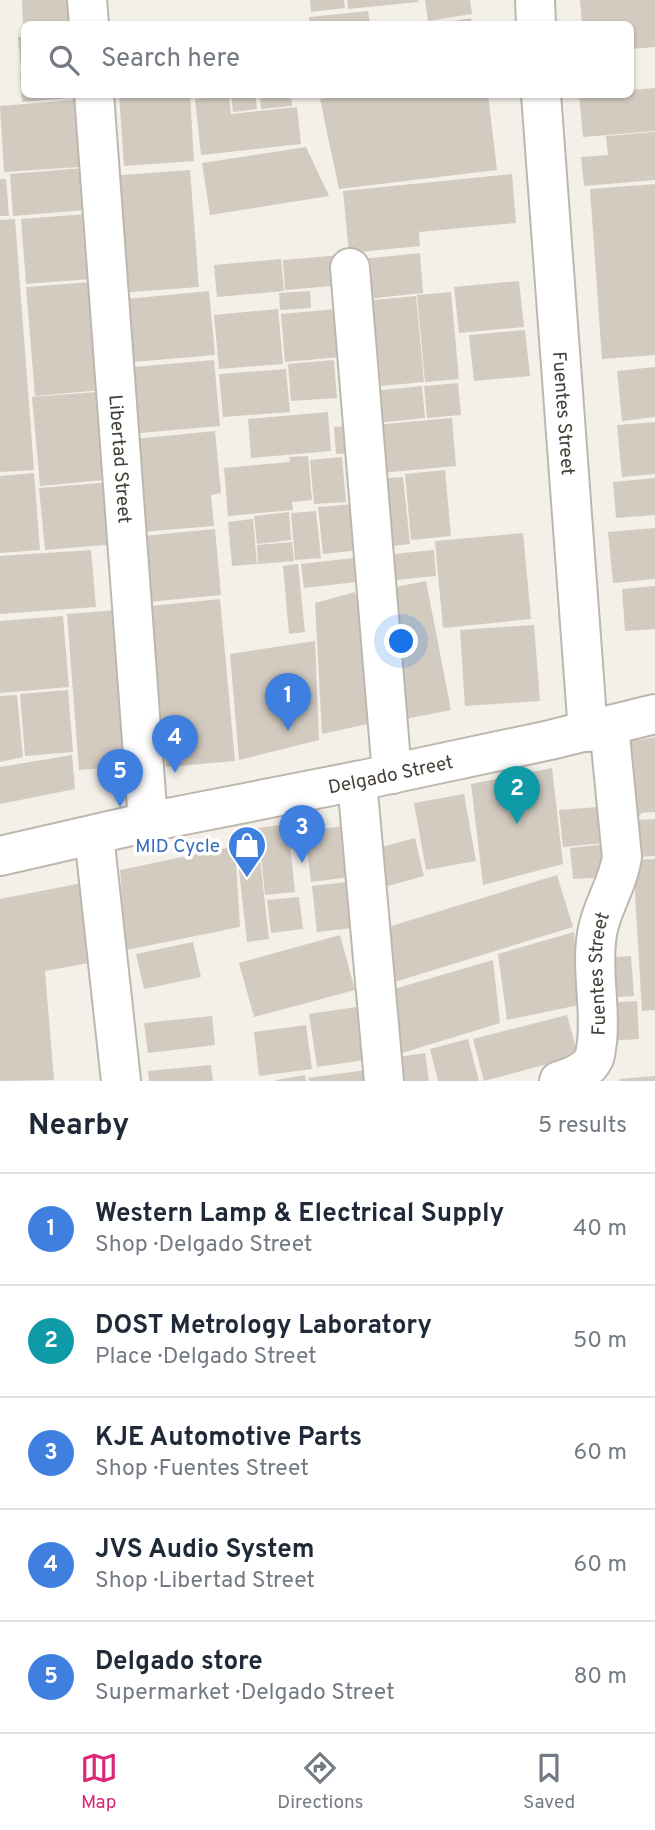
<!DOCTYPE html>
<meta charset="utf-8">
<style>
:root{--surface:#fff;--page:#f2f2f3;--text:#1f2937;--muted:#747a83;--line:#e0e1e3;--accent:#db2777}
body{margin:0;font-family:Overpass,sans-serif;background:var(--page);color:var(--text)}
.you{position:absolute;left:402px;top:642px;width:24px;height:24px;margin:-18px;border:5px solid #fff;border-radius:50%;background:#1a73e8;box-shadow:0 0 0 10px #1a73e833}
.badge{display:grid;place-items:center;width:46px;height:46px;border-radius:50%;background:var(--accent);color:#fff;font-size:23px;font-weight:700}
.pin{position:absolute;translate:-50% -58px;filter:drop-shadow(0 2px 4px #0008)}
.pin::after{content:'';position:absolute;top:37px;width:24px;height:21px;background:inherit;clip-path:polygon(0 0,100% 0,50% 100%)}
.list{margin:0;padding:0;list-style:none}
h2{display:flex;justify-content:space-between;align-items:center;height:91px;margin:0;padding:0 28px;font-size:30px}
h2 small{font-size:23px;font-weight:400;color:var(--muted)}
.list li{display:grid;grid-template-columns:46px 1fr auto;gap:21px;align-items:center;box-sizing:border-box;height:112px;padding:0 28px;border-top:2px solid var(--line)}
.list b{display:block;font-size:26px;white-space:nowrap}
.list p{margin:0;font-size:23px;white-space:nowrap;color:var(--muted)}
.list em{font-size:23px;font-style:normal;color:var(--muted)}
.icon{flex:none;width:38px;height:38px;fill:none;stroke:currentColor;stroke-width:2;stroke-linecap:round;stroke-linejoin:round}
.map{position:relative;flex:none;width:655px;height:1081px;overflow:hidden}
.search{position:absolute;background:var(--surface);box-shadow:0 2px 5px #0004;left:21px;right:21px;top:21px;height:77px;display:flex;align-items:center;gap:18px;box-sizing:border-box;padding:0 24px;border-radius:10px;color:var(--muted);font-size:26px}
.sheet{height:651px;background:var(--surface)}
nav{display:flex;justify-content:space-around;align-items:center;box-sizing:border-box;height:98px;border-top:2px solid var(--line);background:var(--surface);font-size:19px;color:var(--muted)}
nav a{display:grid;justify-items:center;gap:4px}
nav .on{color:var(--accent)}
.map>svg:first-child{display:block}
</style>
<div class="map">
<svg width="655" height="1081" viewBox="0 0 655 1081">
<rect width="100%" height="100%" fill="#f3efe9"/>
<path fill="#d3cbc0" d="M22,0h62l1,24h-62z
M310,0h34l1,8 -34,4z
M347,0h71v2l-70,7z
M425,0h45l2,14 -44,7z
M580,0h75v47l-25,2v-25h-48z
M368,11l2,13h-61v-7z
M471,18l1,6h-30v-1z
M18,37h6v32h-3z
M24,72v22h69v2l-71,6 -2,-29z
M655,88v43l-72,6 -4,-43h51v-4z
M119,94h71l4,67 -70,5z
M231,94h24l2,15 -24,3z
M260,94h31l1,12 -31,3z
M344,94h144l9,76 -158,19 -19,-90z
M229,96l2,18 66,-7 4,37 -100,11 -6,-56z
M74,100l5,67 -75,5 -4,-66z
M655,132v48l-71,6 -3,-29 27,-2 -2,-19z
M306,147l23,49 -119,19 -8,-52z
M96,167l3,42 -86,7 -3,-42z
M190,170l9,117 -81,6 -9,-117z
M512,174l4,49 -97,9 1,14 -71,7 -6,-62z
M0,179h6l3,37h-9z
M655,184v171l-53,4 -12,-170z
M100,213l5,65 -79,6 -5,-65z
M15,219l19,251 -34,2v-252z
M420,253l3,40 -57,6 -4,-40z
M341,255l3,30 -59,5 -2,-30z
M281,259l3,32 -67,6 -3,-32z
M104,281l9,108 -78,7 -9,-109z
M519,281l5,46 -65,6 -5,-46z
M209,291l6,64 -82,7 -6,-63z
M310,291l1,17 -31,2 -1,-17z
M451,292l8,87 -34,3 -8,-87z
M416,296l8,86 -43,4 -8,-86z
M348,308l4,48 -67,6 -4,-48z
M278,309l5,55 -64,5 -5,-54z
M525,330l5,46 -56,5 -5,-46z
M214,360l6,66 -80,7 -7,-66z
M334,360l3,38 -46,3 -3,-37z
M655,367v50l-33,4 -5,-50z
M286,369l4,43 -67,5 -4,-43z
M458,383l3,32 -34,3 -3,-32z
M422,386l3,32 -49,5 -3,-32z
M109,391l7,88 -76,7 -8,-89z
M328,412l3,39 -80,7 -3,-39z
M452,418l4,48 -76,7 -5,-48z
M655,422v52l-33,3 -5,-52z
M352,426l2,27 -18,1 -2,-27z
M215,431l6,62 -10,2 3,31 -73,6 -6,-93z
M308,456l4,44 -20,2 1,8 -65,6 -4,-48 66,-6 -1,-5z
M342,457l4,45 -32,2 -4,-44z
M445,470l6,66 -40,4 -6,-66z
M34,473l6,77 -40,3v-77z
M403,477l7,67 -27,3 -7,-68z
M655,478v37l-39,3 -3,-36z
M112,482l5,62 -72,6 -6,-62z
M356,504l4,46 -37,4 -5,-47z
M316,511l5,47 -26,2 -4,-47z
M289,512l2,28 -34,4 -3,-28z
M253,519l4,45 -25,2 -4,-44z
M655,528v51l-42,4 -5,-51z
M215,529l6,66 -73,7 -5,-66z
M523,533l8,86 -88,9 -8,-87z
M292,542l2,19 -36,3 -1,-19z
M91,550l5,57 -96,7v-58z
M434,550l2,26 -51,5 -2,-26z
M354,558l2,24 -52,6 -3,-24z
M298,564l7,68 -16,2 -6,-68z
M426,581l25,129 -46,9 -25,-129z
M655,586v43l-30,2 -3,-42z
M355,592l26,129 -59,13 -7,-131z
M220,599l15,162 -69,6 -15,-161z
M118,610l12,156 -51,4 -12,-156z
M63,616l6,71 -69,6v-72z
M534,625l6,76 -75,5 -5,-76z
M315,641l4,99 -80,20 -9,-106z
M68,690l5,62 -48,4 -5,-62z
M17,695l6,62 -23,5v-66z
M655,737v75l-13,1 -3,3 -9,1 -7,-74z
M72,755l3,34 -75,15v-37z
M552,768l11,96 -80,21 -12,-101z
M464,794l12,67 -50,9 -12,-67z
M611,806l3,36 -51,5 -4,-37z
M655,819v37l-19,1 -2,-37z
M288,824l7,68 -30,3 -7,-67z
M344,826l6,51 -39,5 -6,-51z
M415,838l9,38 -40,11 -10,-38z
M258,841l11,98 -22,3 -11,-99z
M607,844l3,33 -37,2 -3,-31z
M235,846l5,81 -114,23 -6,-80z
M655,859v151l-13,1 -9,-151z
M557,875l16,52 -185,57 -16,-52z
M87,882l7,80 -49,9 9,109 -54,1v-182z
M347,882l5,46 -35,4 -5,-46z
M299,897l4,32 -32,4 -4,-33z
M574,932l5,73 -72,15 -9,-66z
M340,935l15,55 -101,27 -15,-54z
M193,942l8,35 -57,12 -8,-35z
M631,956l3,40 -28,2 -3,-40z
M493,960l7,63 -98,30 -15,-62z
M637,1001l2,38 -30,2 -2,-38z
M363,1006l8,53 -54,8 -8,-53z
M567,1015l11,41 -94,25 -11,-42z
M212,1016l3,29 -67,8 -4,-30z
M306,1025l6,44 -53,7 -5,-44z
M468,1039l11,42h-41l-8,-32z
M425,1053l4,28h-35l-3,-23z
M211,1065l2,16h-64l-1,-10z
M374,1069l2,12h-67l-1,-3z
M305,1075l1,6h-30v-1z
M655,1076v5h-36v-2z"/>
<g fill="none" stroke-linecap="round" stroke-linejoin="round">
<defs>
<g id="minor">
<path d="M87,0l2,24"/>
<path d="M535,0l1,24"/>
<path id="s1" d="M94,94l54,728"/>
<path id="s2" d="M541,94l47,638"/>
<path d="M350,268l42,506"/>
<path d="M357,781l27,300"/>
<path d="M94,835l27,246"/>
<path id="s3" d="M0,856l148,-34 219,-43 183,-39 105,-26"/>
<path id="s4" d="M559,1081c13,-4 29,-10 35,-23 2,-4 2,-12 3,-16 4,-36 -6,-73 0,-108 4,-27 21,-49 25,-77l-13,-131"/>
</g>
</defs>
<use href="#minor" stroke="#bdb7ad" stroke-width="42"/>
<use href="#minor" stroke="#fff" stroke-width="38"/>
</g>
<defs>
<symbol id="shop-pin" viewBox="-11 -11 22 30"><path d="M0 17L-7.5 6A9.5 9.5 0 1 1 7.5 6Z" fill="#3f7fe0" stroke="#fff"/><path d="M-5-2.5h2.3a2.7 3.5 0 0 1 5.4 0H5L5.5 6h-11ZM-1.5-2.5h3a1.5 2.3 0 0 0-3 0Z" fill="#fff"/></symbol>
</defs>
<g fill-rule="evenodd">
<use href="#shop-pin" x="225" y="823" width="44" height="60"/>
</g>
<g text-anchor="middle" stroke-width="7" stroke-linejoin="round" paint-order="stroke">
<g font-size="19" fill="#464038" stroke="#fff">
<text dy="7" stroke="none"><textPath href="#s2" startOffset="320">Fuentes Street</textPath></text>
<text dy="7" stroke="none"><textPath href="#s1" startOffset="366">Libertad Street</textPath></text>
<text dy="7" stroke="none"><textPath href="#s3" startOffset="399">Delgado Street</textPath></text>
<text dy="7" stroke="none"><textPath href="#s4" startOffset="128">Fuentes Street</textPath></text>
</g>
<g font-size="19" fill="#366cbe" stroke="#fff" text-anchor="end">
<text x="220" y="852">MID Cycle</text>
</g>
</g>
</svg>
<div class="you"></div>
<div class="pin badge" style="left:288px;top:731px;background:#3f7fe0">1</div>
<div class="pin badge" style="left:517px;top:824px;background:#0f9aa8">2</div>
<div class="pin badge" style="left:302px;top:863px;background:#3f7fe0">3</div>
<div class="pin badge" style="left:175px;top:773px;background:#3f7fe0">4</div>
<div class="pin badge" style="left:120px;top:807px;background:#3f7fe0">5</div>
<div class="search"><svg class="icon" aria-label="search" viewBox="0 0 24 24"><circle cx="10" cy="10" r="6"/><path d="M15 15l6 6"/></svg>Search here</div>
</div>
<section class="sheet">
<h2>Nearby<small>5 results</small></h2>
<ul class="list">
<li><span class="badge" style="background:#3f7fe0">1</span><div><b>Western Lamp &amp; Electrical Supply</b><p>Shop · Delgado Street</p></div><em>40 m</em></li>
<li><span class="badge" style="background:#0f9aa8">2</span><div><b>DOST Metrology Laboratory</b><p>Place · Delgado Street</p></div><em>50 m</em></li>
<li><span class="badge" style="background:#3f7fe0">3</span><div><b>KJE Automotive Parts</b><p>Shop · Fuentes Street</p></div><em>60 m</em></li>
<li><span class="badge" style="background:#3f7fe0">4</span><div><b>JVS Audio System</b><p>Shop · Libertad Street</p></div><em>60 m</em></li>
<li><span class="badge" style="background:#3f7fe0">5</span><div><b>Delgado store</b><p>Supermarket · Delgado Street</p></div><em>80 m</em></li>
</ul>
</section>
<nav>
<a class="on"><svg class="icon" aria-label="map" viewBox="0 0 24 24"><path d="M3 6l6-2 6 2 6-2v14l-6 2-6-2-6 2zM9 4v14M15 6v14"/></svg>Map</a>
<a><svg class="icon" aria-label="directions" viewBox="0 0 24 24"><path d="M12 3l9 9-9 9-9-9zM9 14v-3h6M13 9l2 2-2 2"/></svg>Directions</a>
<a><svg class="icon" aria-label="saved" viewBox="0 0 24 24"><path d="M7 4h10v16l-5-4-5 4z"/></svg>Saved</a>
</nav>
